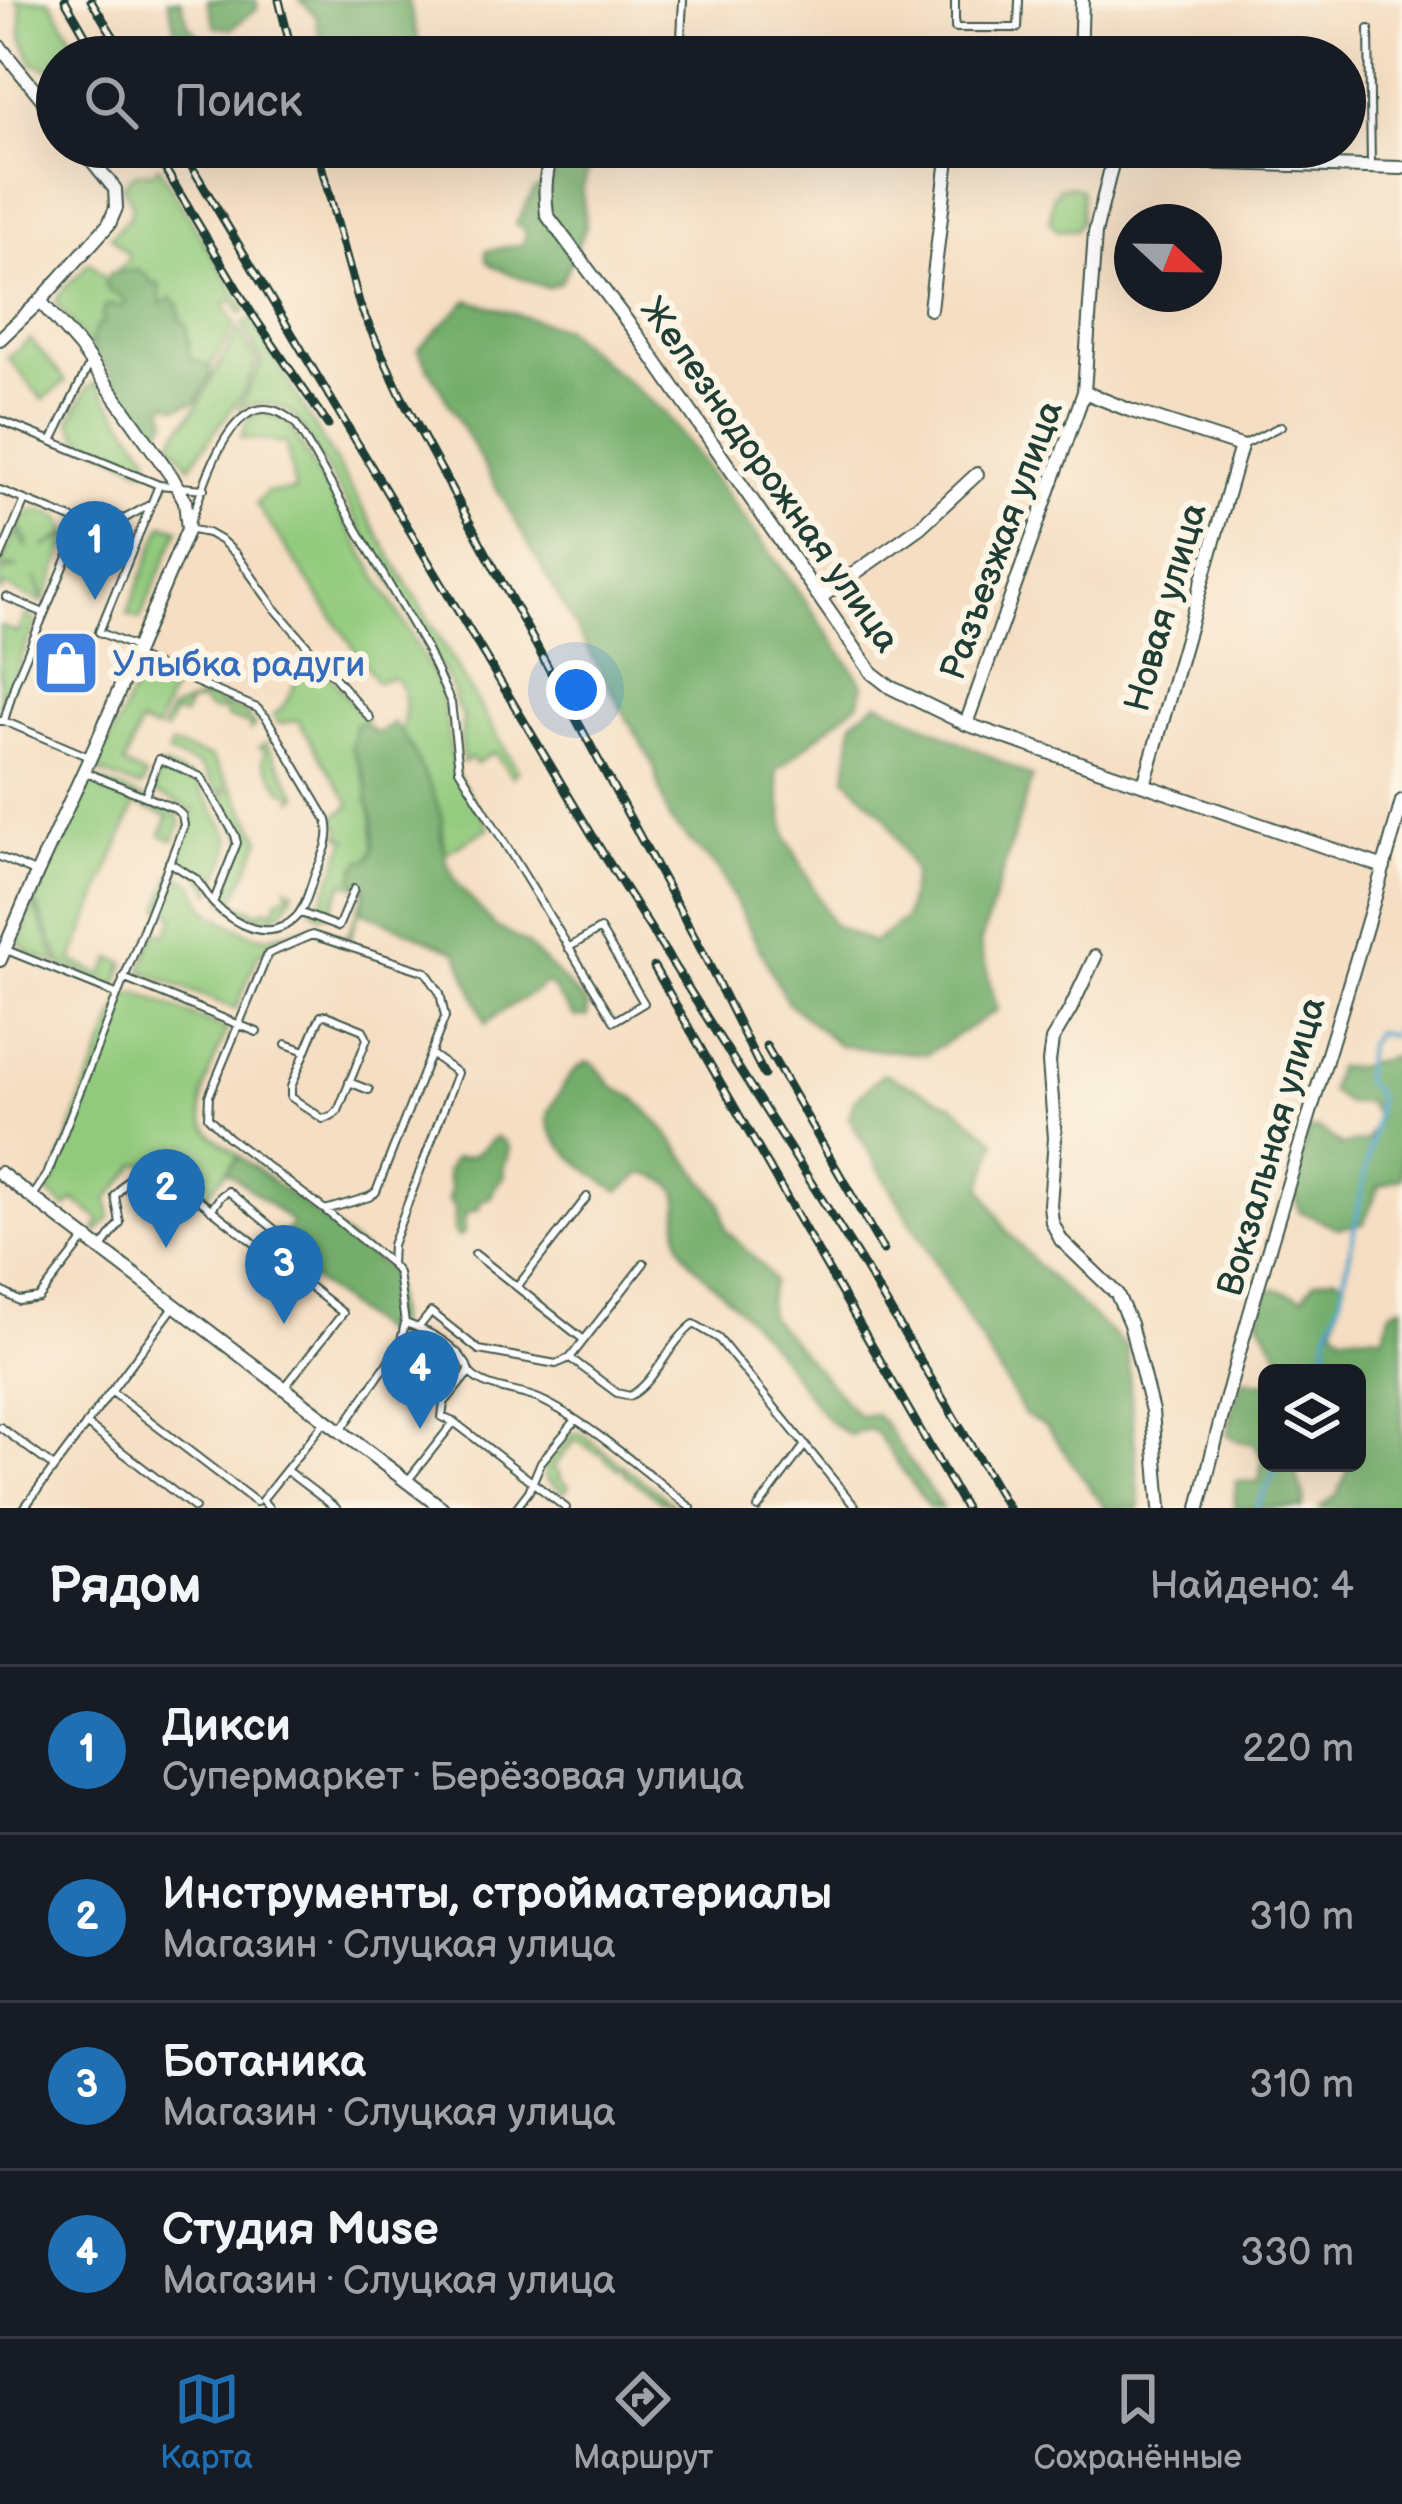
<!DOCTYPE html>
<html lang="ru">
<meta charset="utf-8">
<style>
:root{--surface:#171b24;--page:#20242c;--text:#f1f3f6;--muted:#9ea1a6;--line:#363941;--accent:#1f6fb2}
body{margin:0;font-family:"Balsamiq Sans",sans-serif;background:var(--page);color:var(--text)}
.controls{position:absolute;right:36px;bottom:36px;display:grid;overflow:hidden;border-radius:18px;box-shadow:0 12px 48px #0002}
.controls button{width:108px;height:108px;display:grid;place-items:center;padding:0;border:0;border-bottom:3px solid var(--line);background:var(--surface);color:var(--text);font:60px sans-serif}
.compass{position:absolute;left:1114px;top:204px;width:108px;height:108px;border-radius:50%;background:var(--surface);box-shadow:0 12px 48px #0002;rotate:112deg}
.you{position:absolute;left:576px;top:690px;width:42px;height:42px;margin:-30px;border:9px solid #fff;border-radius:50%;background:#1a73e8;box-shadow:0 0 0 18px #1a73e833}
.badge{display:grid;place-items:center;width:78px;height:78px;border-radius:50%;background:var(--accent);color:#fff;font-size:39px;font-weight:700}
.pin{position:absolute;translate:-50% -99px;filter:drop-shadow(0 3px 6px #0008)}
.pin::after{content:'';position:absolute;top:63px;width:42px;height:36px;background:inherit;clip-path:polygon(0 0,100% 0,50% 100%)}
.list{margin:0;padding:0;list-style:none}
h2{display:flex;justify-content:space-between;align-items:center;height:156px;margin:0;padding:0 48px;font-size:51px}
h2 small{font-size:39px;font-weight:400;color:var(--muted)}
.list li{display:grid;grid-template-columns:78px 1fr auto;gap:36px;align-items:center;box-sizing:border-box;height:168px;padding:0 48px;border-top:3px solid var(--line)}
.list b{display:block;font-size:45px;white-space:nowrap}
.list p{margin:0;font-size:39px;white-space:nowrap;color:var(--muted)}
.list em{font-size:39px;font-style:normal;color:var(--muted)}
.icon{flex:none;width:66px;height:66px;fill:none;stroke:currentColor;stroke-width:2;stroke-linecap:round;stroke-linejoin:round}
.map{position:relative;flex:none;width:1402px;height:1508px;overflow:hidden}
.search{position:absolute;background:var(--surface);box-shadow:0 12px 48px #0002;left:36px;right:36px;top:36px;height:132px;display:flex;align-items:center;gap:30px;box-sizing:border-box;padding:0 42px;border-radius:66px;color:var(--muted);font-size:45px}
.sheet{height:828px;background:var(--surface)}
nav{display:flex;justify-content:space-around;align-items:center;box-sizing:border-box;height:168px;border-top:3px solid var(--line);background:var(--surface);font-size:33px;color:var(--muted)}
nav a{display:grid;justify-items:center;gap:6px}
nav .on{color:var(--accent)}
.map>svg:first-child{display:block}
</style>
<div class="map">
<svg width="1402" height="1508" viewBox="0 0 1402 1508">
<rect width="100%" height="100%" fill="#fcf5e5"/>
<filter id="ink" filterUnits="userSpaceOnUse"><feTurbulence type="fractalNoise" baseFrequency=".00833" numOctaves="2"/><feDisplacementMap in="SourceGraphic" scale="24" xChannelSelector="R" yChannelSelector="G"/><feConvolveMatrix kernelMatrix="1 2 1 2 8 2 1 2 1" color-interpolation-filters="sRGB"/></filter>
<filter id="wash" filterUnits="userSpaceOnUse"><feTurbulence type="fractalNoise" baseFrequency=".004" numOctaves="4" result="noise"/><feDisplacementMap in="SourceGraphic" scale="48" xChannelSelector="R" yChannelSelector="G"/><feGaussianBlur stdDeviation="2.7" result="paint"/><feColorMatrix in="noise" values="0 0 0 0 0 0 0 0 0 0 0 0 0 0 0 0 0 1.4 0 .05"/><feComposite in="paint" operator="in"/></filter>
<g filter="url(#wash)">
<rect width="100%" height="100%" fill="#f5dec3"/>
<path fill="#92ca7d" stroke="#588458" stroke-width="3" d="M16,0h34l31,52 -9,5h-15v9l-6,3 -18,-5 -12,-29v-30z
M158,166l88,144 -5,4 -9,-14 -8,4 11,21 -24,42 -22,-9c2,-29 -3,-39 -28,-53l-2,-20c-15,0 -27,-13 -43,-14l12,-10 -1,-8 -16,-17c22,-23 28,-23 11,-51l14,-12 17,-1z
M1067,186l12,2 3,3 -1,30 -6,9h-18l-7,-8 3,-25 5,-9z
M88,263h3l15,18 -1,4 22,16 -35,36 1,15 -37,-50c6,-19 23,-23 32,-39z
M251,319l267,452 -6,6 -18,-25 -19,12 -4,-6 -8,5 -2,-24 2,-22 -7,-13 -5,-19 -150,-261c-18,-23 -35,-23 -62,-16l23,-45 -20,-39z
M238,330l19,33 -14,30 -53,73 -15,-19 -6,2 -3,-2 32,-42z
M30,339l36,42 -23,19 -35,-42z
M96,383l52,71 1,14 -6,1 -64,-32 -9,-16 17,-33z
M259,413l18,3 12,8 151,262 14,83 35,59 -44,25 -3,-33 -9,-28 -32,-60c5,-18 7,-41 -8,-55l-16,5 -121,-178 11,-12 28,-1 -9,-48 -45,-5 8,-21z
M32,511h10l18,6 8,16 -25,14 26,-11v3l-24,61 -9,-22 6,25 -38,-17 -4,8v-22l18,-6 -18,1 17,-38 9,17 2,-4 -9,-16 4,-10z
M163,524l16,5 -39,90 -13,-5z
M26,615l9,4 1,3 -36,88v-84l18,7z
M309,658l4,5 3,-3 51,60 -12,6c-6,24 7,43 14,67 4,14 3,25 4,39 1,13 4,16 -4,28l-2,29 -18,52 -41,-14 -31,12 -19,16 -22,54 -92,-37 -2,-5 14,-36 11,4 8,-20 -15,-7 12,-33 4,-1 19,11 7,17 9,12 39,20 18,3 46,-11 33,12 19,-48 -22,-8 -15,31 -8,3 -9,-7 -1,-7h11l25,-63 -7,-3 1,-8 -7,-11 17,-12 -53,-85 -20,4 -5,-8c19,-13 21,-40 36,-58z
M142,669l34,12 -20,49 -16,-6 -16,41 21,11 -1,8 -5,3 -38,-14 -7,-6 22,-38z
M204,697l42,17 9,12 -5,4v-5l-23,-8 -3,-7c-10,2 -18,-1 -23,-9l-12,3 -6,12 -9,-3 -8,18 -4,-2 8,-18z
M266,743l32,53 -5,4v-6l-10,-3 -20,-30 2,-11 -6,-3z
M171,745l40,12 19,28 -12,7 -17,-25 -33,-13z
M163,766l32,13 35,58 -1,15 -18,41 -11,-19 -23,-14 17,-50 -38,-17 -2,-6z
M89,781h10l74,29 8,11 -7,19 -13,-5 7,-19 -33,-12 -63,157 31,14 9,-17 13,5 -9,24 -53,-21 -28,-66c17,-41 39,-78 54,-119z
M233,788l28,51 -28,63 27,11 5,-5 8,3 6,-13 9,-4 -1,-7 7,3c-9,23 -21,34 -46,25 -11,-4 -18,-6 -25,-16l22,-58 -25,-46z
M34,905l24,59 -27,-10 -13,-11z
M138,993l89,37c-9,23 -33,69 -23,92 6,15 22,24 35,34l-35,42 -44,-34h-22l-30,35 2,19 -13,15 -2,-2 5,-11 -26,-20 -8,8 -21,-17 1,-5 7,-1 28,-84 43,-105z
M573,1433l9,1 96,74 -14,-8 -2,2 -38,-29 2,-3 -4,-3 -3,2 -15,-11 2,-3 -4,-3 -3,2 -24,-14 -22,28 7,6 -2,3 11,9 -5,6 -18,-13 -2,-10z"/>
<path fill="#75ae6c" stroke="#4a7650" stroke-width="3" d="M168,0h13l7,24 32,33h-38z
M207,0h49l2,8 -27,21 -16,-2z
M300,0h108l15,57h-101l-6,-41z
M564,147h32l-14,43 4,37 -25,55 -15,6 -51,-21 -9,-7v-9l38,-7 2,-14 -10,-6 18,-34 19,-12 4,-22z
M138,270l10,6 5,9 3,-3 3,3 2,19 10,-6 8,8 1,14 7,7 2,31 22,9v7l-15,28 -19,5 -10,-4 -3,3 3,14 -3,6 -12,7 -14,-20 -16,-14 -14,-30 -15,-17 -1,-15 6,-13 5,-1 -1,-8 3,-8 7,-3 10,3 4,-6 -8,-6 -9,-3 -4,-7 4,-12z
M468,300l94,28 102,84 128,170 71,102 -4,18 -83,69 10,65 47,89 40,18 32,-24 9,-47 -28,-55 -40,-39 7,-57 25,-19 154,75 -52,167 17,66 -70,44 -87,-8 -53,-44 -68,-132 -50,-50 -16,-56 -235,-415z
M358,723h5l14,11 17,-11 17,24 22,45 9,28 -1,16 7,29 10,20 37,41 30,17 63,62 -1,12h-13l-24,-32 -6,-1c-18,16 -41,23 -58,40l-29,-72 -96,-41 6,-22 -13,-9 1,-10 7,-10 7,-1c10,-12 5,-44 -2,-58 5,-16 -9,-40 -16,-53l4,-22z
M1402,1054v124l-23,9 -16,37 -25,4 -39,-17 -7,-26 17,-55 11,-1 21,17 26,-5 10,-22 -9,-17 -21,1 -17,-12 6,-24h22z
M588,1062l7,3 19,23 20,9 30,32 57,74 5,27 38,38 9,13 -5,20 1,15 90,100 15,-2 9,8 59,86h-13l-52,-74 -8,-5 -18,6c-30,-12 -49,-51 -69,-76 -15,-20 -32,-39 -50,-57 -16,-17 -41,-35 -51,-56 -13,-32 21,-59 -38,-73l-24,18c-20,-12 -75,-49 -71,-76 2,-8 10,-19 14,-26 6,-12 13,-22 26,-27z
M884,1073l71,33 41,35 -14,46 24,43 31,35 90,83 13,160h-35l-59,-82 -21,-11 -176,-297 5,-18z
M496,1137l9,5 4,7 -6,21 2,6 -10,10 -4,11 -10,5 -2,7 -14,5 -1,19 -6,4 -4,-5 1,-23 -7,-9 3,-10 -5,-17 8,-15c28,-2 22,-7 42,-21z
M239,1156l151,115 6,48 -5,22 -114,-90 1,-10 15,-18 -66,-52z
M1335,1276l10,6 -11,44 8,8 42,1 7,-24 11,-5v202h-82l17,-13 11,-26 -5,-6h14v-90h-81l4,-17 -21,-37 8,-28 9,-2 27,8 12,-16z
M1244,1379l17,4 6,-2v82h26l11,34 -1,11h-69l2,-27 23,1 3,-22 -7,-16 -16,-3 -12,-7 12,-46z"/>
<g fill="none" stroke-linecap="round" stroke-linejoin="round">
<path stroke="#4fa5cb" stroke-width="4.5" d="M1313,1373l10,-7 4,-8 -1,-20 15,-41 34,-174 3,-27 -14,-16 3,-34 9,-14 16,3 10,-18
M1256,1508l24,-45"/>
</g>
</g>
<g filter="url(#ink)">
<g fill="none" stroke-linecap="round" stroke-linejoin="round">
<defs>
<path id="lane" d="M955,0v28h63l1,-28
M1369,29l2,138
M520,57v-11
M680,57l3,-57
M0,420l159,65 45,4
M52,441l38,-78
M1241,446l40,-20
M0,490l84,34
M0,558l25,-58
M6,597l38,16
M137,648l-38,-16 60,-147
M134,656l123,52 9,9 61,103c5,20 -4,35 -12,54 -5,13 -9,33 -19,43 -26,27 -62,8 -83,-14l24,-60 -2,-8 -34,-58 -42,-18 -14,37
M370,718l-97,-112 -37,-52 -14,-13 -14,-8 -20,-4c16,-41 46,-162 108,-105l131,226 24,53 8,66 155,252 30,-18 -44,-74 -32,19
M0,721h4l11,-38 63,-150 15,-21h9l22,7 27,-15
M4,721l85,36
M0,857l35,15
M169,862l27,17 17,24
M301,913l37,14 16,-38
M4,949l112,45
M123,978l134,54
M326,1015l37,15 4,9 -29,72 -7,6 -8,2 -32,-22v-10l25,-61 5,-10z
M286,1044l19,7
M349,1082l20,8
M33,1196l14,-21 137,-350 -2,-10 -8,-7 -89,-36
M211,1210l10,-14 7,-5 46,38v9l-10,13
M325,1210l44,-13 7,-5 69,-175 -5,-24 -14,-21 -114,-37 -44,19 -59,142 -1,21 20,20 97,73 66,54
M101,1249l19,-26 -5,-27c18,-22 24,-39 54,-20l174,137 -59,75
M475,1254l42,33
M0,1290l19,11 20,-3 45,-58
M405,1323c21,7 49,21 61,41 2,3 2,6 4,9 15,17 49,17 69,26 49,22 108,75 152,109
M419,1327l12,-15 48,38 77,14 14,-6 47,35 13,3c27,-15 38,-53 64,-72l24,14 138,170
M584,1340l-67,-53 70,-90
M400,1345l15,12
M570,1358l74,-95
M111,1391l145,111
M454,1422l-12,-5 2,-14 25,-31
M86,1424l109,84
M0,1427l54,40
M342,1429l58,-84 5,-22 -7,-50 -7,-9 1,-19 65,-172 -26,-19
M287,1471l49,37
M409,1479l45,-57 112,86
M24,1508l149,-200
M269,1508l-7,-8 64,-80
M516,1508l13,-17 12,-29 34,-41
M758,1508l47,-63"/>
<path id="street" d="M0,47l57,70
M1080,57l2,-57
M554,147c-9,24 -10,43 -7,68l91,121 234,337 18,14 76,37 418,143
M908,147l205,13 289,8
M930,309l19,-159
M0,339l40,-38 69,-77 7,-16 -1,-19 -34,-42
M1084,392l45,18 112,36 -97,339
M821,597l99,-70 57,-53
M966,724l118,-332 11,-159 18,-73
M1095,957l-25,53 -18,30 -3,22 6,76 -5,67 2,17 9,18 56,54 13,30 22,87 8,97
M0,960l37,-87 58,-126 93,-218 -3,-28 -13,-24 -92,-130 -40,-46
M0,1173l442,335
M1199,1508c56,-239 139,-470 203,-707"/>
</defs>
<use href="#lane" stroke="#3f5549" stroke-width="10"/>
<use href="#street" stroke="#3f5549" stroke-width="16"/>
<use href="#lane" stroke="#fff" stroke-width="6"/>
<use href="#street" stroke="#fff" stroke-width="12"/>
<defs>
<path id="rail" d="M65,0l33,57
M91,0l35,57
M279,0l14,57
M152,147l100,167 76,111
M180,147l424,708 258,408 146,245
M316,147l44,159 41,90 301,555 62,124
M654,967l311,541
M766,1046l117,204"/>
</defs>
<use href="#rail" stroke="#1f3d34" stroke-width="9"/>
<use href="#rail" stroke="#fcf5e5" stroke-width="4.5" stroke-dasharray="14" stroke-linecap="butt"/>
</g>
</g>
<defs>
<symbol id="shop-square" viewBox="-11 -11 22 22"><rect x="-9" y="-9" width="18" height="18" rx="4" fill="#3f7fe0" stroke="#fcf5e5"/><path d="M-5-2.5h2.3a2.7 3.5 0 0 1 5.4 0H5L5.5 6h-11ZM-1.5-2.5h3a1.5 2.3 0 0 0-3 0Z" fill="#fff"/></symbol>
</defs>
<g fill-rule="evenodd">
<use href="#shop-square" x="28" y="625" width="76" height="76"/>
</g>
<g text-anchor="middle" stroke-width="12" stroke-linejoin="round" paint-order="stroke">
<g font-size="36" fill="#1f3d34" stroke="#fcf5e5">
<text transform="translate(771 474) rotate(55)" y="13">Железнодорожная улица</text>
<text transform="translate(1000 540) rotate(-70)" y="13">Разъезжая улица</text>
<text transform="translate(1164 607) rotate(-74)" y="13">Новая улица</text>
<text transform="translate(1270 1146) rotate(-74)" y="13">Вокзальная улица</text>
</g>
<g font-size="36" fill="#366cbe" stroke="#fcf5e5" text-anchor="start">
<text x="112" y="676">Улыбка радуги</text>
</g>
</g>
</svg>
<div class="controls">
<button><svg class="icon" aria-label="layers" viewBox="0 0 24 24"><path d="M12 4l9 5-9 5-9-5zM3 14l9 5 9-5"/></svg></button>
</div>
<svg class="compass" viewBox="-18 -18 36 36"><path d="M0-13l5 13h-10z" fill="#e53935"/><path d="M0 13l5-13h-10z" fill="#9ea1a6"/></svg>
<div class="you"></div>
<div class="pin badge" style="left:95px;top:600px">1</div>
<div class="pin badge" style="left:166px;top:1248px">2</div>
<div class="pin badge" style="left:284px;top:1324px">3</div>
<div class="pin badge" style="left:420px;top:1429px">4</div>
<div class="search"><svg class="icon" aria-label="search" viewBox="0 0 24 24"><circle cx="10" cy="10" r="6"/><path d="M15 15l6 6"/></svg>Поиск</div>
</div>
<section class="sheet">
<h2>Рядом<small>Найдено: 4</small></h2>
<ul class="list">
<li><span class="badge">1</span><div><b>Дикси</b><p>Супермаркет · Берёзовая улица</p></div><em>220 m</em></li>
<li><span class="badge">2</span><div><b>Инструменты, стройматериалы</b><p>Магазин · Слуцкая улица</p></div><em>310 m</em></li>
<li><span class="badge">3</span><div><b>Ботаника</b><p>Магазин · Слуцкая улица</p></div><em>310 m</em></li>
<li><span class="badge">4</span><div><b>Студия Muse</b><p>Магазин · Слуцкая улица</p></div><em>330 m</em></li>
</ul>
</section>
<nav>
<a class="on"><svg class="icon" aria-label="map" viewBox="0 0 24 24"><path d="M3 6l6-2 6 2 6-2v14l-6 2-6-2-6 2zM9 4v14M15 6v14"/></svg>Карта</a>
<a><svg class="icon" aria-label="directions" viewBox="0 0 24 24"><path d="M12 3l9 9-9 9-9-9zM9 14v-3h6M13 9l2 2-2 2"/></svg>Маршрут</a>
<a><svg class="icon" aria-label="saved" viewBox="0 0 24 24"><path d="M7 4h10v16l-5-4-5 4z"/></svg>Сохранённые</a>
</nav>
